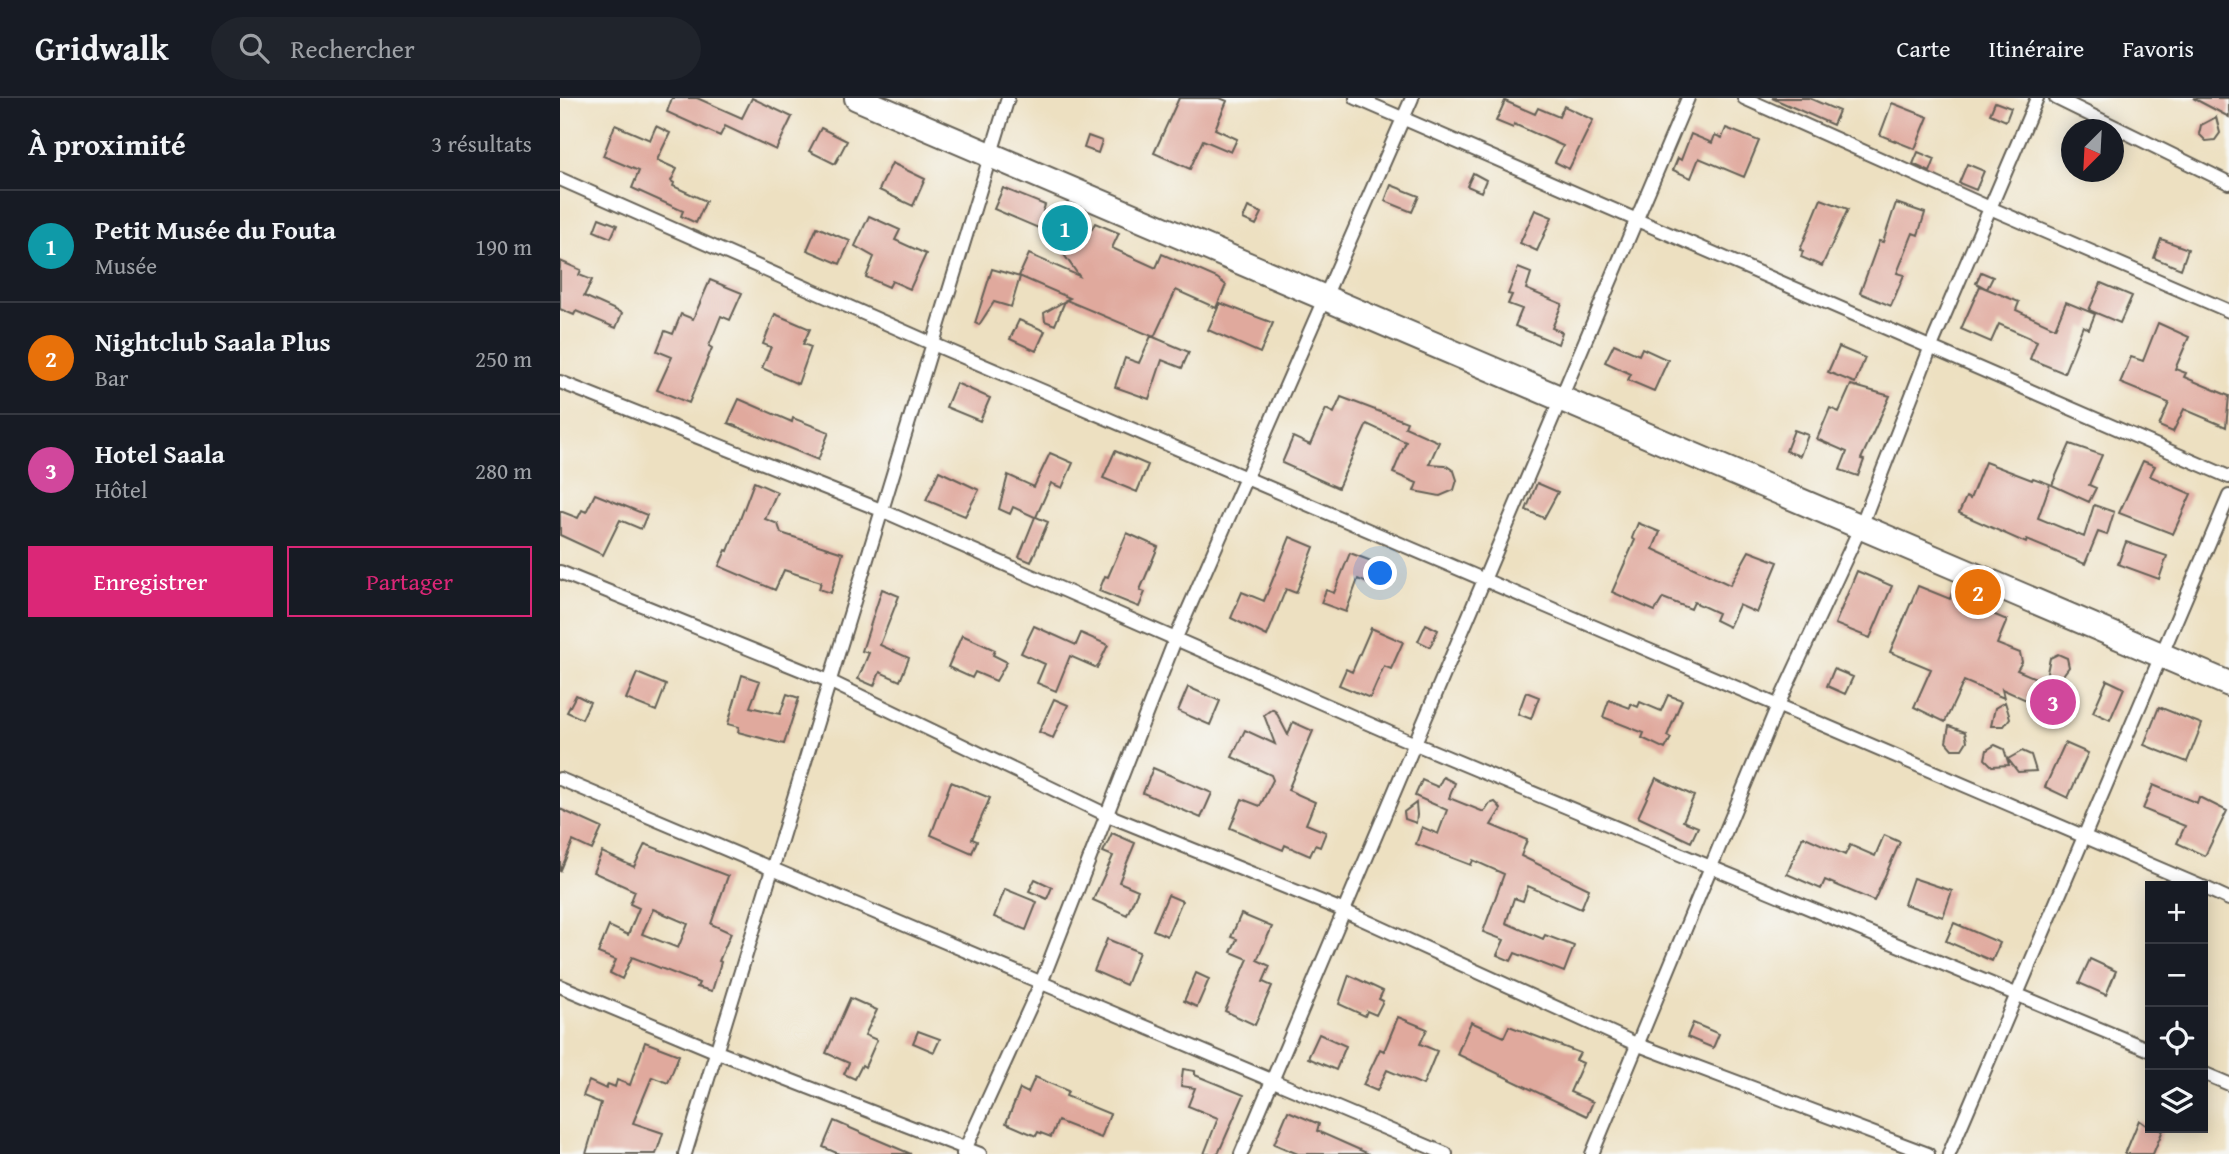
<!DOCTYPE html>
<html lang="fr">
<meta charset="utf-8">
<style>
:root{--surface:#171b24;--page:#20242c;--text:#f1f3f6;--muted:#9ea1a6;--line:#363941;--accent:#db2777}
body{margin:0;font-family:"Gentium Book Plus",serif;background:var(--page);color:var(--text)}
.controls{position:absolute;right:21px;bottom:21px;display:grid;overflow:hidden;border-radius:0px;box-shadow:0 4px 18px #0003}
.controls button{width:63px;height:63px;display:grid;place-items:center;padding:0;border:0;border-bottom:2px solid var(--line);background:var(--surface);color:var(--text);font:35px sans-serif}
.compass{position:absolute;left:1501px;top:21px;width:63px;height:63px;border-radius:50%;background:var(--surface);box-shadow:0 4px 18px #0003;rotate:204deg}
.you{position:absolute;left:821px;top:476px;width:24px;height:24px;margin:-18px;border:5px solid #fff;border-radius:50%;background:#1a73e8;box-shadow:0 0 0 10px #1a73e833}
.badge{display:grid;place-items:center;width:46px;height:46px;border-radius:50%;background:var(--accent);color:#fff;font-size:23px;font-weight:700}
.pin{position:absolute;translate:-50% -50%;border:4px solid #fff;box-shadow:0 2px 7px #0006}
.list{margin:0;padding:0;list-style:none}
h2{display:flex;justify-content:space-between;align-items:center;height:91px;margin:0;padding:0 28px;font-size:30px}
h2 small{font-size:23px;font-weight:400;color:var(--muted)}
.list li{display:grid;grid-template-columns:46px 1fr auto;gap:21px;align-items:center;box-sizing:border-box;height:112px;padding:0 28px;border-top:2px solid var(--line)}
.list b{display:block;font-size:26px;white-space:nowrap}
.list p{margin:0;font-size:23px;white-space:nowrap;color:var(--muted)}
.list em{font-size:23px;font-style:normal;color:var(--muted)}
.actions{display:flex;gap:14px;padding:21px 28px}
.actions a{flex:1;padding:16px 0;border:2px solid var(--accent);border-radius:0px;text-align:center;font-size:24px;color:var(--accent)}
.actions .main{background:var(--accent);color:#fff}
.icon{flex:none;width:38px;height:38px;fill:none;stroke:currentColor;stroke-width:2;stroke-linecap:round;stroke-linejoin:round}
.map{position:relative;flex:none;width:1669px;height:1056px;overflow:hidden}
header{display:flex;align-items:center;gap:42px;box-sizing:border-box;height:98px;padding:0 35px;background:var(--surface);border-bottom:2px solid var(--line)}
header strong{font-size:33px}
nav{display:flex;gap:38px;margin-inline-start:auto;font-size:24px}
.search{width:490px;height:63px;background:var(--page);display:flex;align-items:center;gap:18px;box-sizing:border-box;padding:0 24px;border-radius:38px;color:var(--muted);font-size:26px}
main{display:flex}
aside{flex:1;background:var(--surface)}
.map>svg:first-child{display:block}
</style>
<header>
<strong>Gridwalk</strong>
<div class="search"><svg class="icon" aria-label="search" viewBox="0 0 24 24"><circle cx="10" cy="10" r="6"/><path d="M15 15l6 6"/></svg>Rechercher</div>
<nav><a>Carte</a><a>Itinéraire</a><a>Favoris</a></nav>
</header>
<main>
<aside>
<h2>À proximité<small>3 résultats</small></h2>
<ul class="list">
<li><span class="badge" style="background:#0f9aa8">1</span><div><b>Petit Musée du Fouta</b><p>Musée</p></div><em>190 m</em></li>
<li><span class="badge" style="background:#e8710a">2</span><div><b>Nightclub Saala Plus</b><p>Bar</p></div><em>250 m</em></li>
<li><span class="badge" style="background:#d1479c">3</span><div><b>Hotel Saala</b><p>Hôtel</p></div><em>280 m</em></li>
</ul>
<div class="actions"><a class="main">Enregistrer</a><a>Partager</a></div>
</aside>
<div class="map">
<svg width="1669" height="1056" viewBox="0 0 1669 1056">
<rect width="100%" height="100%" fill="#f6f6f2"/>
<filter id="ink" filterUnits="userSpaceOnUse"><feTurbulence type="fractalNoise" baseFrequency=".0143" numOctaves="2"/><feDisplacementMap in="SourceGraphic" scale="14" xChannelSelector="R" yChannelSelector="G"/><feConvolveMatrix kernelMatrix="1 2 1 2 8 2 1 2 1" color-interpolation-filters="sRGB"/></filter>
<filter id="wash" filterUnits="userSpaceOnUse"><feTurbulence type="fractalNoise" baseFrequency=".00686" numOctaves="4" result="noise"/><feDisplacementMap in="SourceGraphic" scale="28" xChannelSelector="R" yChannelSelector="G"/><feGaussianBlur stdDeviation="1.57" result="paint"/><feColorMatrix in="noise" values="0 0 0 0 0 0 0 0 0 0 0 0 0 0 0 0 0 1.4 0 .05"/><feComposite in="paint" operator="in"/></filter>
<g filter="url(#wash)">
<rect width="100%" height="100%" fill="#ede0c1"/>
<g id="blocks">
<path fill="#e0a99d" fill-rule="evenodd" d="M112,0h25l45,20 10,-20 40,19 -16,33 -51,-24 -5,10 -53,-24z
M619,0h41l7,3 -12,28 22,10 -6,13 -28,-12 -13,29 -36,-16z
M1212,0h37l30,13 -6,14z
M1633,0h36v19z
M945,3l30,13 3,-6 21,9 5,-11 29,14 -24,49 -14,-7 8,-16 -49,-22 -1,4 -17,-7z
M1435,4l16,6 -5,13 -16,-7z
M1332,5l36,14 -13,32 -35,-14z
M1656,19l4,16 -5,7 -9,1 -7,-7 2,-9z
M55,27l35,15 6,-14 14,7 -13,27 20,9 -6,12 3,2 -1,3 33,15 -10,22 -15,-7 2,-5 -51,-23 7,-17 -36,-15z
M261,30l26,13 -12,23 -26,-13z
M1166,30l33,13 -15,36 -45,-19 -8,20 -18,-8 5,-12 3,2 10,-26 21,9 3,-8 7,3z
M528,38l14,5 -4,12 -14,-5z
M1358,54l17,7 -5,13 -17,-8z
M332,65l33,16 -12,27 -34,-16z
M1407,66l17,7 -8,19 -17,-7z
M913,75l13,7 -5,12 -14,-6z
M831,87l28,11 -7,16 -27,-11z
M443,90l42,17 -2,6 25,1 24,17 3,-6 24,10 -7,15 44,20 6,-14 55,24 9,7 -10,23 -40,-18 -22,47 -88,-37 4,-2 -51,-22 10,-22 50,22 -31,-44 -54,-23z
M1261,101l27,10 -26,57 -21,-9 2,-6 -3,-1z
M1336,105l29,10 -7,22 -5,-2 -16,40 7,2 -13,31 -31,-13 19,-52 4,1z
M688,109l14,6 -6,12 -13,-6z
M975,112l17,7 -15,34 -17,-8z
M309,118l31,14 -5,10 31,14 -16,35 -18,-8 -3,6 -23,-10 8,-20 -19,-11z
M39,120l18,7 -6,13 -17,-7z
M257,129l33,14 -10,23 -33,-14z
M1601,141l27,10 -7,20 -27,-11z
M0,163l21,9 -2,5 13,5 -8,16 38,17 -6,15 -40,-17 -2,4 -14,-6z
M958,170l13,5 -5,16 36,15 -10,24 10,4 -4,12 -43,-18 7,-17 -14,-5 4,-9 -4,-1z
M432,171l28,8 -9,30 -17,-5 -15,23 -4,-2z
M1421,174l12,5 -6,12 -11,-6z
M150,182l32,13 -12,27 -9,-4 -12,30 3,2 -23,55 -32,-13 15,-33 -15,-6 8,-20 8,3 8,-20 12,5z
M1541,185l31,13 -12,27 -31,-13z
M1420,188l39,16 -3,8 39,18 11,-26 29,12 -6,15 -6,-3 -19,47 -34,-14 7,-18 -38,-17 -8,18 -30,-13z
M505,203l-10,24 -10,-4 -1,-8z
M660,205l53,20 -13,30 -52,-23z
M215,216l35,15 -7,15 8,3 -13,37 -36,-16 9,-21 -8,-3z
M459,222l26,11 -9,20 -26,-12z
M1598,225l31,14 -14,32 11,4 -2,4 45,19 -3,31 -42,-18 -11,23 -14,-6 10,-23 -49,-20 11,-26 12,4z
M591,238l38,16 -7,16 -20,-8 -13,39 -34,-12 10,-29 14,5z
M1054,246l25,11 3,-7 26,12 -14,31 -26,-11 3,-6 -26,-12z
M1279,249l26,11 -10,25 -27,-11z
M396,285l34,15 -10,23 -34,-14z
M1291,287l39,11 -29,63 3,1 -6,16 -18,-6 7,-18 -30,-13 13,-31 9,4z
M781,299l66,25 -2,5 34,15 -10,22 16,1 9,6 3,9 -3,10 -14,6 -26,-5 3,-8 -24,-10 13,-31 -39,-18 -29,64 -56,-25 11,-26 17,8 16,-36 8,4z
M179,301l53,23 1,-4 36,14 -11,28 -90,-37z
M1234,332l14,5 -8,21 -14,-5z
M1510,346l32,11 -13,30 7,3 -7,14 -37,-17z
M555,353l33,14 -11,27 -34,-14z
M490,355l23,10 -11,25 -11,-5 -15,34 12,5 -17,40 -12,-5 16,-40 -22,-10 -3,7 -11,-5 9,-34 26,12z
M1583,363l12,5 -5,10 41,18 -18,40 -54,-21z
M1425,364l47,18 1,-2 17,6 -12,34 46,19 10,-32 20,7 -7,23 -9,-3 -13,32 -58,-24 -1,3 -67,-30 7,-16 4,2z
M379,373l40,19 -14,26 -39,-16z
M194,384l23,10 -12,27 13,5 3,9 62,20 -12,40 -12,-4 2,-7 -37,-12 -9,20 -56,-24 7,-16 2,1z
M977,385l21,9 -14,26 -18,-8z
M35,396l52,21 -6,14 -21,-9 -17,35 -43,-20v-24l18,7 4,-8 4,2z
M1078,425l22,9 -7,17 77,36 19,-34 29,11 -21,51 -18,-8 -10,22 -14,-7 3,-7 -24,-11 -3,7 -28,-11 -8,13 -43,-19 23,-52 -3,-2z
M567,435l31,14 -18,43 5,2 -6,15 -40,-16 6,-15 3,1z
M730,439l24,10 -18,46 -10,-4 -19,47 -36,-18 11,-26 22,9z
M1566,444l41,14 -8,23 -41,-15z
M790,455l32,12 -8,21 -16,-7 -12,33 -25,-9 5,-13 8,3z
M1297,473l35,15 -22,52 -35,-14z
M1358,488l32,13 2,-6 18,8 -1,3 38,16 -10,24 23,9 2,9 -5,8 28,12 5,-24 8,-4 9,4 2,9 -15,20 17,8 -9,21 -60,-27 2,9 -40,-17 -19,41 -31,-15 17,-38 -41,-17z
M322,491l17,7 -19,49 29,13 -9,23 -20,-9 -6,14 -16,-7 11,-26 -7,-2z
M866,526l12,6 -8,17 -12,-6z
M474,528l42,19 5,-12 27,12 -11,23 -27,-12 -14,35 -19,-8 8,-19 -24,-11z
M811,530l32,14 -12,27 -7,-3 -14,32 -31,-13 7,-16 6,3z
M402,537l33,15 -2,5 14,7 -11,19 -21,-9 -3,6 -24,-11z
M1274,571l19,8 -8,17 -18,-8z
M77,575l29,12 -10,26 -30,-12z
M182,577l18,6 -10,26 30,7 7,-20 12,4 -15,46 -46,-12 1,-5 -11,-3z
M1547,582l17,8 -14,32 -17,-8z
M628,589l32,14 -10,24 -32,-14z
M966,594l13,5 -8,22 -13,-5z
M16,597l14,7 -8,17 -15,-7z
M1108,597l14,5 -15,36 4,2 -6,11 -23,-11 2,-5 -41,-16 6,-17 21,8 1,-4 7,3 2,-5 21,9z
M494,601l14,6 -15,33 -14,-6z
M1445,604l5,16 -6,8h-13l4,-18z
M1599,609l43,17 -15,38 -43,-17z
M712,611l4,3 12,23 5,-13 20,9 -25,59 27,12 -9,22 20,8 -6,15 -5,-2 -5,11 -25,-11 -2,5 -53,-22 12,-29 18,7 13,-26 -2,-5 -39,-18 13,-27 30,14 -11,-29z
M1389,628l16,6 2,9 -5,8h-10l-6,-7z
M1505,645l23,10 -20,45 -23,-11z
M1435,647l9,4 5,16 -17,1 -7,-7 2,-9z
M1462,653l9,4 5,16 -18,1 -10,-13z
M593,670l59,25 -11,25 -58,-25z
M883,679l12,6 -6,15 35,14 5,-8 6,-2 3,3 3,4 -10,16 36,15 -6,16 68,33 -8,20 -53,-23 -5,15 -9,-3 -8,25 37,16 2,-4 29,11 -10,26 -49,-19 -4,8 -14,-6 7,-15 -21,-8 21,-58 -31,-14 -2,5 -55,-21 6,-17 16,7 9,-24 -32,-14 7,-16 16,7z
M1096,680l38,18 -11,25 15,6 -7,15 -53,-25z
M391,684l39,16 -18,41 5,2 -5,12 -41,-18z
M1593,687l44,18 2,-6 28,14 -22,45 -28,-13 8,-17 -42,-17z
M856,705l1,12 -1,8 -11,-4 -1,-7z
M0,711l42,19 -10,22 -19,-9 -13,31z
M552,735l23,10 -16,39 19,8 -11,25 -34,-15 20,-44 -10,-4z
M1324,737l16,7 -26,59 -49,-21 -4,9 -34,-15 16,-38 42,19 5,-10 25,11z
M85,746l83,32 -17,48 20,9 -12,28 2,1 -9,29 -15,-4 2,-4 -67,-26 -10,22 -12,-6 6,-13 -18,-7 11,-27 19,9 11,-27 -9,-4 5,-13 -42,-19 9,-20 32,15zM93,811l35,15 -10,24 -36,-14z
M1353,780l39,13 -9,26 -39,-13z
M475,781l17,8 -5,12 -18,-8z
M445,791l32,13 -11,28 -32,-13z
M608,797l14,6 -15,35 -14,-6z
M681,816l31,13 -15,33 13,6 -7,16 9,4 -17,39 -30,-14 23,-52 -17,-7 6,-13 -6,-2z
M1394,825l46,20 -8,18 -46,-20z
M547,841l32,13 -13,33 -32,-14z
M1530,861l26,12 -10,24 -27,-12z
M636,875l13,6 -12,28 -13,-6z
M789,877l34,16 -4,8 4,2 -7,14 -9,-4 -2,5 -26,-12z
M290,900l27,12 -12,25 12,5 -12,27 -3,-2 -7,14 -11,-5 5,-11 -23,-10z
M838,919l29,12 -7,15 17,7 -14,34 -36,-15 -10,21 -14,-6 17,-36 4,2z
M911,924l33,15 5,-11 71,27 -4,7 7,3 -13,29 23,10 -6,14 -130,-62z
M1133,925l26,11 -6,14 -26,-11z
M358,933l22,8 -6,13 -21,-9z
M759,936l27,12 -10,24 -28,-12z
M85,944l34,13 -11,28 -16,-6 -19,46 30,10 -7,21h-70l15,-51 -18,-7 6,-15 17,8 2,-5 7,3 2,-7 13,5z
M623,971l12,2v4l49,20 -26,59h-14l14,-36 -30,-12 7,-18 -14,-2z
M475,979l33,14 -2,5 44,18 -9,24 -43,-17 -7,16 -13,-5 -2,4 -30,-13 14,-34 8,4z
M728,1013l31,13 -2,7 52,23h-71l-24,-10z
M1579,1022l11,8 13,2 -10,24h-28z
M274,1023l30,13 47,20h-72l-16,-7z"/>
</g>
</g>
<g filter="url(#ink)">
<use href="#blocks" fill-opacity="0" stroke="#656156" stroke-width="2"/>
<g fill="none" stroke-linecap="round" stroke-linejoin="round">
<defs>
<path id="street" d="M796,0l873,379
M1184,0l246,110 239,103
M1496,0l173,85
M0,81l373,165 1267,542
M0,284l321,128 532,233 737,307
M0,474l269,109 276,133 237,96 294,134 292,110
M0,681l886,375
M1643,789l26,12
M0,888l155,65 265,103
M1643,975l26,11
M125,1056l323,-1056
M403,1056l78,-171 134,-343 237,-542
M681,1056l447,-1056
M1032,1056l186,-449 83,-179 69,-177 107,-251
M1389,1056l280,-658"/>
<path id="highway" d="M297,0l1372,586"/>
</defs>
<use href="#street" stroke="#656156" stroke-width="16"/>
<use href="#highway" stroke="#656156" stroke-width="28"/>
<use href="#street" stroke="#fff" stroke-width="12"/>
<use href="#highway" stroke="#fff" stroke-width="24"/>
</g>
</g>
</svg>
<div class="controls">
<button>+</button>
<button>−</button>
<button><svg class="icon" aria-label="locate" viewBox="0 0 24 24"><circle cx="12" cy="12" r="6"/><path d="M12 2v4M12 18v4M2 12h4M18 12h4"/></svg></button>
<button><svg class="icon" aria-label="layers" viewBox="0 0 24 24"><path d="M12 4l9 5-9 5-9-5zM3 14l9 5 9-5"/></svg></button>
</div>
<svg class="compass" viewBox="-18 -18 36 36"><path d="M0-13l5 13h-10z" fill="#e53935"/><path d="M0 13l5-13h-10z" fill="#9ea1a6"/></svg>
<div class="you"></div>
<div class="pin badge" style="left:505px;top:130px;background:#0f9aa8">1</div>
<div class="pin badge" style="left:1418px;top:494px;background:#e8710a">2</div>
<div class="pin badge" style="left:1493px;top:604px;background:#d1479c">3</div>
</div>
</main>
